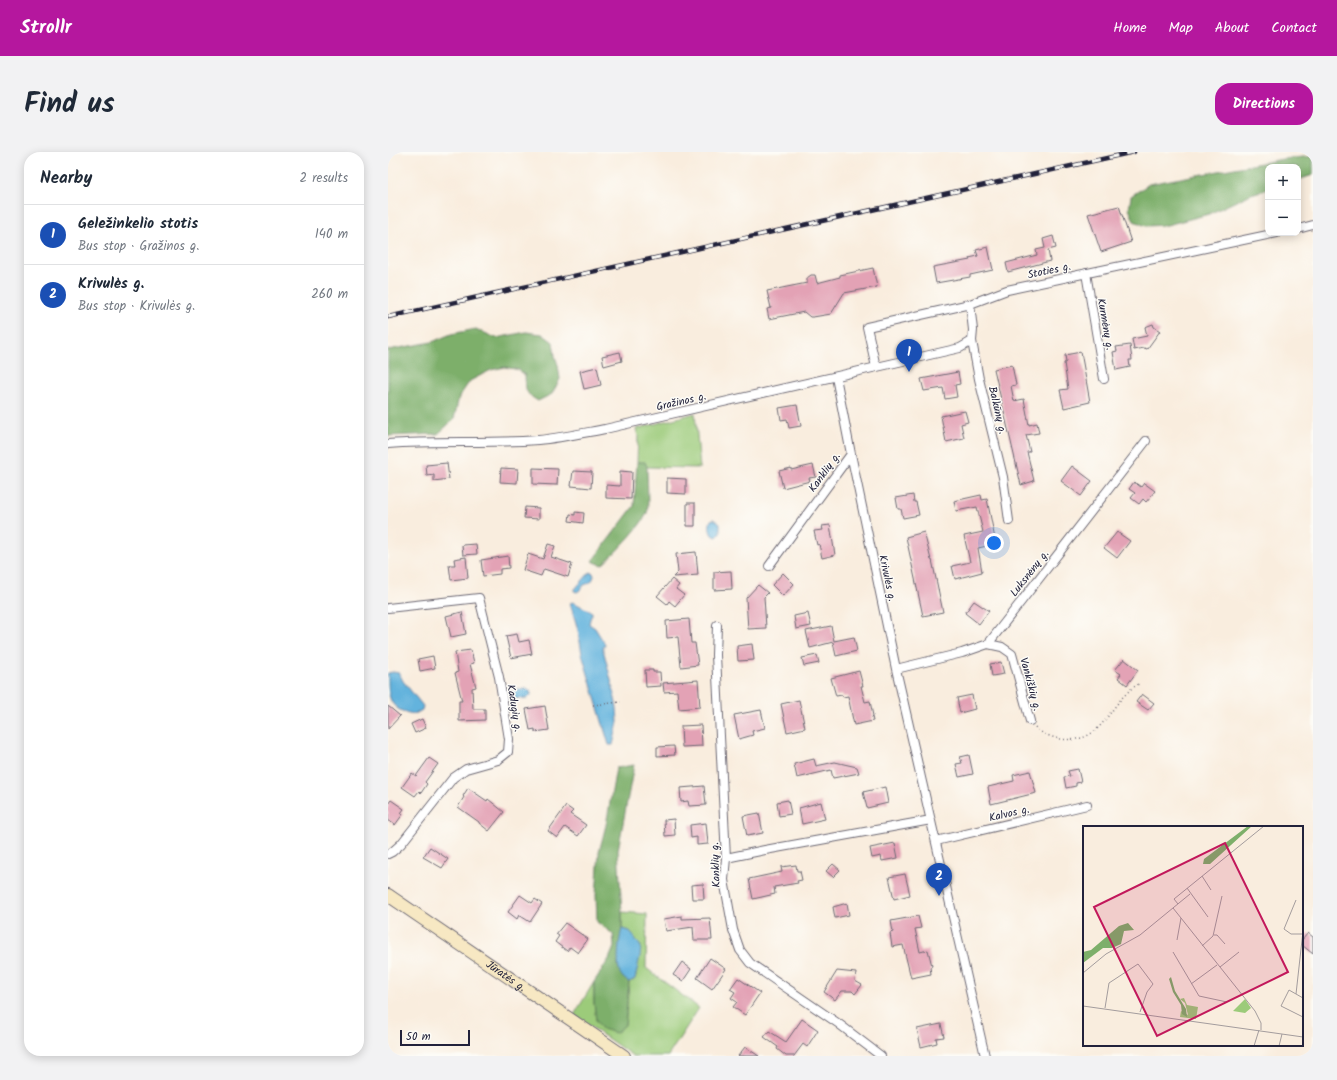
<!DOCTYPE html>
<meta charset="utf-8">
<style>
:root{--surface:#fff;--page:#f2f2f3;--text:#1f2937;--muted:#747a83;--line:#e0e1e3;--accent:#b5179e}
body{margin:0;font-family:Kalam,sans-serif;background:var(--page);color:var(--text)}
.controls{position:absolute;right:12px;top:12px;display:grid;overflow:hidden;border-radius:8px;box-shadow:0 2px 10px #0003}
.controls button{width:36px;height:36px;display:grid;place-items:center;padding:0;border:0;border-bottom:1px solid var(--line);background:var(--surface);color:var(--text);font:20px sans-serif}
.scale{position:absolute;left:12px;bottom:10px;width:70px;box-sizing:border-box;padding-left:4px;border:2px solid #22223b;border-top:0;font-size:11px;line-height:14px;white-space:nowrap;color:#22223b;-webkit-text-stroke:3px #fdfcf7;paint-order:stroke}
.you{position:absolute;left:606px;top:391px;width:14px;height:14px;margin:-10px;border:3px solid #fff;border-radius:50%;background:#1a73e8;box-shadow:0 0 0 6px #1a73e833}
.badge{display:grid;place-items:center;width:26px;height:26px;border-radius:50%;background:var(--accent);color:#fff;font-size:13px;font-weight:700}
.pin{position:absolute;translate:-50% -33px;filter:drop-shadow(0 1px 2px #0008)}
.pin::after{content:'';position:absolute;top:21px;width:14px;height:12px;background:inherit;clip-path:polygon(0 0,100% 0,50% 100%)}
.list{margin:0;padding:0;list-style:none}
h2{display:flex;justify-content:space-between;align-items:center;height:52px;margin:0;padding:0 16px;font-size:17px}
h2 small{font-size:13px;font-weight:400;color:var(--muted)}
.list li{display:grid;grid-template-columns:26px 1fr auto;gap:12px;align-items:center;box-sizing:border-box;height:60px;padding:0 16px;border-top:1px solid var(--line)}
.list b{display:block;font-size:15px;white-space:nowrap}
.list p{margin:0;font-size:13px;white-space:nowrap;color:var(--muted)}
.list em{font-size:13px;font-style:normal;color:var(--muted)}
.map{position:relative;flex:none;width:925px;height:904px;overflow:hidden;border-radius:16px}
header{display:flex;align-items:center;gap:24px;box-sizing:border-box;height:56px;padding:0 20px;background:var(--accent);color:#fff}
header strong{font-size:19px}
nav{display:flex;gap:22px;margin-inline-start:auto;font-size:14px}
.intro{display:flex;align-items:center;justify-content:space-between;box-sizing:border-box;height:96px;padding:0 24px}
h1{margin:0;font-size:28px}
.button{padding:10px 18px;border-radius:16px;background:var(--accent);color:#fff;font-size:14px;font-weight:700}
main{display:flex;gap:24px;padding:0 24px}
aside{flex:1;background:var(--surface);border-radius:16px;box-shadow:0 2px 10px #0003}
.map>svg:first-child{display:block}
</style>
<header>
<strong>Strollr</strong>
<nav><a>Home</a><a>Map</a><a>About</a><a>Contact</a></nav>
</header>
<div class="intro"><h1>Find us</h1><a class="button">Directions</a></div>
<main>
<aside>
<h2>Nearby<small>2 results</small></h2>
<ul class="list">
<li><span class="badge" style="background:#1a4fb4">1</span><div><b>Geležinkelio stotis</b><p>Bus stop · Gražinos g.</p></div><em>140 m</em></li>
<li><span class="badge" style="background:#1a4fb4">2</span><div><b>Krivulės g.</b><p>Bus stop · Krivulės g.</p></div><em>260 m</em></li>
</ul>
</aside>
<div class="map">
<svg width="925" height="904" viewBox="0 0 925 904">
<rect width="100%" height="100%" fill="#fdfcf7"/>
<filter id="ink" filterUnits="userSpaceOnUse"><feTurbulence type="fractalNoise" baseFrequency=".025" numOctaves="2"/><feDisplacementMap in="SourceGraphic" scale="8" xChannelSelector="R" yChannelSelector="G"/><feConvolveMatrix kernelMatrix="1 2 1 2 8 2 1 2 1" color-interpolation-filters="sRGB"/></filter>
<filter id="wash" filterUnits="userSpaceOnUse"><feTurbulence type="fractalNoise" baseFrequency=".012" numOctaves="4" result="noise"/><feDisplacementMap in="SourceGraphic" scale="16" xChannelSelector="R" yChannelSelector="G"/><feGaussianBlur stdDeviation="0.9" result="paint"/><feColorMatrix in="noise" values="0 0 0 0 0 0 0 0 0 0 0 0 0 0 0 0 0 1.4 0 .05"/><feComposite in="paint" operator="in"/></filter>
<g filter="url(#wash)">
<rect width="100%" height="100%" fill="#f9edde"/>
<path fill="#9ccb7a" stroke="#5f765a" d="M307,261l5,55 -53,-1 -2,-4 -8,-1 1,-26 -2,-7z
M234,760l25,2 -1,54 53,40 -31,48h-35l-59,-41 20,-33v21l2,17 29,5 4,-43 6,-3 6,-32 -11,-16 -8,-2z"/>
<path fill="#7daf6a" stroke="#506852" d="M925,4v19l-15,5v-13h-30v22l-17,5 -42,20 -42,11 -21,1 -12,-5 -5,-12 2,-13 18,-12 134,-25z
M88,177l20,9 30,-6 16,2 11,8 2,14 3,9 2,14 -8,15 -14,7c-14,-8 -12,-11 -13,-26l-6,-5 -14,-3 -14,3 -21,11 -11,16 -5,22 -16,15 -50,2v-86l44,-8 19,-8z
M249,310h8l2,5c0,8 2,40 0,46 -6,14 -34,42 -45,52l-10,-4 42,-55z
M246,613l-16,85 4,62v17l-4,36 6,13 5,4 -4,43 -9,8 -14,-4 -6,-9 -2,-17v-21l15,-23 5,-12 -1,-13 -16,-12 -1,-27 3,-43 7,-27 10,-57z"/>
<path fill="#63b3dd" stroke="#426a8c" d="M326,367l6,5v9l-3,4 -5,-2c-3,-5 -3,-10 -1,-15z
M202,420l3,1 1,3c-2,6 -4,7 -10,9l-4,5 -3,2 -3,-1 1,-2z
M185,450l19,10v2l-2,5 -1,5 6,4 10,16 -2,5 8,31 6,28 1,14 -5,23h-4l-27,-91 -4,-24 -8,-27z
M5,520l6,1 4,8 20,25 -1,4 -7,4c-27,-3 -27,-17 -27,-41z
M136,537c5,0 7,1 7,6l-4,3 -14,1 -3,-5 2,-3z
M234,777l8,2 11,16 -1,9 -5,23 -6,3c-4,-2 -7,-5 -9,-9 -4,-9 -1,-34 2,-44z"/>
<g id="blocks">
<path fill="#e3a2b5" d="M731,54l12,36 -30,10 -13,-38z
M665,84l3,12 -8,2 2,11 -42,11 -2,-9 31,-8 -1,-5 9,-2 -2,-9z
M600,95l5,23 -23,5v2l-34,6 -3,-16 37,-7 -1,-2 9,-2 -2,-6z
M485,116l4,19 -33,6 -13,21 -18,3h-3l-6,-5 -35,7 -2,-10 4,-1 -4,-17 40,-8v-5l4,-3h4l2,8 23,-6v-2z
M765,172l1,3 6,4 -13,18 -3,-1 -10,2 -2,-11 15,-3 -2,-9z
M742,193l2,15h-3l1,7 -14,3 -3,-18 4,-1 -1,-4z
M232,200l2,9 -18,5 -2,-10z
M693,200l9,50 -26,6 -4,-18 8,-1 -4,-26 2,-1 -1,-7z
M624,213l4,20 -5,1 3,15 10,-2 5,26 8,-2 2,10 -13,2 4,17h-3l7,29 -13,4 -27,-116z
M209,215l4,18 -17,4 -4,-18z
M570,220l2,12 -5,1 2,12 -12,2 -2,-11 -19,3 -3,-12z
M409,253l4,21 -12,2 -2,-9 -6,1 -2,-12z
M577,259l3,11 -7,2 3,14 -18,4 -5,-26z
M59,311l2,16 -15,2v-6l-7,1 -1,-11z
M425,313l3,12 -7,1 1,3 -27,7 -4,-17 12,-3v2z
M684,314l20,15 -11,15 -20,-15z
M113,316l17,1 -1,14 -17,-1z
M145,316l25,1 -1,16 -24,-1z
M185,319l19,1 -1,16 -20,-2z
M232,319l12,1 -1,27 -25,-1v-13l14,1z
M279,326l19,1v15l-19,-1z
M746,330l7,5 3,-4 11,8 -9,11 -3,-3 -4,5 -8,-6 4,-5 -6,-4z
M525,343l1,7h2l3,13 -16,3 -2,-9h-3l-2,-11z
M593,343l1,5 5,-1 9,45 -18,4 4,24 -27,7 -3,-13 18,-4 -6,-26 19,-4 -6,-25 -21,4 -2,-10z
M299,351h8v23h-8z
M137,355l14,1v11l-15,-1z
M187,360l9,1 -1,10 -14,-2 1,-7 5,1z
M442,373l5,30 -13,3 -3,-14 -2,1 -3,-14 9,-1 -1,-4z
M536,380l7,28h1l11,52 -20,4 -17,-79z
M729,380l13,9 -13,17 -13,-10z
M88,392l1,10 -14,1 -1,-10z
M160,392l7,2 -4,11 21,7 -4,13 -24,-8 -3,7 -18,-6 5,-16 15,5z
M308,400l2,23 -25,2 5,-5 -2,-18z
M120,404l1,12 -9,1v5l-17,2 -2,-16z
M78,405l2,21 -17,2 -2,-15h6l-1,-6z
M343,419l1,18 -18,1v-18z
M395,421l11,11 -11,12 -11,-11z
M284,427l7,6 -3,4 8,6 -9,11 -6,-5 -2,3 -10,-8z
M370,433l10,8 -4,4 2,31 -18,1 -2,-31z
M586,449l15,10 -10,13 -14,-11z
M74,460l4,22 -15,3 -5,-21z
M420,461l3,13 -15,3 -2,-13z
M301,467l2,24h4l3,22 -17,2 -3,-30 -11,1 -1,-17z
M443,474l3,15 20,-4 3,14 -21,5 -3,-14 -23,6 -4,-17z
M129,482l2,8 10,-2 3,14 -21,4 -5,-22z
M364,492l2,16 -16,1 -1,-15z
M83,498l3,13 -4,1 6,23 -4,1 1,21h12v11l-26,1v-20h3l-7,-28 3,-1 -3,-20z
M429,503l2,8 -15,3 -2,-8z
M45,504l2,12 -15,3 -2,-12z
M736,507l14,11 -11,15 -9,-7 3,-4 -6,-4z
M613,510l3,12 -12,2 -2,-12z
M257,518h8v2h7l1,14 -15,1z
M471,519l4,15h-2l4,16 5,-1 3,15 -1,1 1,4 -19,4 -6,-29 -5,1 -1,-2 -6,1 -5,-18z
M310,528l2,27 -21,2 -2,-18 -13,1 -1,-9z
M754,542l12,9 -6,7 -12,-8z
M584,543l3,14 -15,4 -3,-15z
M411,548l6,28 -18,4 -6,-28z
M0,554l12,10 -12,13z
M157,554l4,24 -14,2v-3l-5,1 -4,-21z
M373,558l4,18 -13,3 1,4 -14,4 -5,-24z
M34,567l4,9 -11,5 -4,-9z
M313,573l1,21 -20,1 -1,-21z
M286,594l1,9 -18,1v-9z
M581,603l4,19 -14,3 -3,-13 6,-1 -2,-6z
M41,606l9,6 -13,18 2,2 -6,9 -2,-2 -4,5 -13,-9 10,-14 4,3z
M426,607l2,7 19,-4 22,5 2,6 -26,5 -2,-8 -34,8 -3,-14z
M690,617l3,13 -5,1v3l-10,2 -2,-11 6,-1 -2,-5z
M642,619l6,22 -45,11 -3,-17 26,-6 -1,-6z
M316,634l2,19 -17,1 -1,-5 -7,1 -1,-14z
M497,635l3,16 -21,5 -4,-16z
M80,636l19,13 1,-2 16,13 -15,19 -10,-8v-1l-21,-15 6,-10 -1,-1z
M3,648l13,9 -3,4 2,1 -8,11 -7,-5v-16z
M400,648l3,14 -12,2 -2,-14z
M433,650l4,17 -23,5 -3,-16z
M178,654l7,5 -3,3 16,11 -8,11 -13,-9 -8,11 -9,-7z
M371,661l4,20 -16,3 -4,-20z
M286,667l1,16 -10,1 -1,-16z
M318,671l2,21 -11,1v-8l-6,1 -1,-13z
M507,691l3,15 -16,3 -1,-5 -9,2 -2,-10z
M42,695l18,12 -6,9 -19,-11z
M445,712l7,6 -7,7 -7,-6z
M408,713l1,6h3l2,9 -5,1 1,2 -24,4 1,7 -22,5 -4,-20 33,-7 -1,-5z
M517,722l5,21 -16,4 -5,-22z
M315,732l1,15h-12l-1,-14z
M132,743l12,8 3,-4 7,5 -12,18 -11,-7 -2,4 -9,-7z
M459,751l2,12 -14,3 -2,-11z
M294,764v3l28,-1 2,22h-18l-1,-13 -27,4 -2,-12z
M530,764l3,12 -6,1 5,23 8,-2 4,16 -2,1 1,7 -20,4 -8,-33 -11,2 -2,-14 3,-1 -2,-11z
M177,771l23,16 -10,14 -8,-6 -3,4 -12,-9 4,-6 -3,-2z
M920,781l5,4v17l-11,-9v-5z
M322,806l16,11 -14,20 -15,-11z
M294,810l9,7 -8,12 -10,-6z
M449,819l19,2 -1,8 7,4 -7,9 -3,-3h-10l-7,9 -11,-8z
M350,826l22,15 -15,22 -12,-8 4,-5 -6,-4 4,-6 -5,-3z
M414,867l16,11 -11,17 -4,-3 -9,12h-8l-9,-7 1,-2 -14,-10 5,-6 17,11z
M553,872l3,13 -8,1 1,5 -16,4 -4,-18z
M357,895l14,9h-21z"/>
</g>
</g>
<g filter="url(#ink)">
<use href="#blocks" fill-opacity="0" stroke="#6d6974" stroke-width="1"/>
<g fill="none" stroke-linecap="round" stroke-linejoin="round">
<defs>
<path id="street" d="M910,77l15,-4
M698,121l18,106
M582,152l3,26 -1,11 7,38 24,98 6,44
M488,215l-9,-40 103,-23 37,-14 270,-57
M0,292c50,-4 100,0 150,-4 22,-2 45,-7 67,-11l355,-81 12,-7
M463,302l45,215 89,387
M381,414l82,-112 -15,-77
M0,456l91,-10 20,79 10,62 -1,13 -10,8 -32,9 -13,9 -52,66 -9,8 -4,2
M329,473l-1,30 10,203 -2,22 9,50 7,20 10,13 89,61 42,32
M600,492l14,3 10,7 18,67
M508,517l66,-16 26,-9 158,-203
M548,689l151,-36
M338,706l39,-8 166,-30"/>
<g id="secondary">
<path id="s1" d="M0,743l236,161"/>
</g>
</defs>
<use href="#street" stroke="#6d6974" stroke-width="10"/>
<use href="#secondary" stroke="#6d6974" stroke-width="14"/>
<path stroke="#6d6974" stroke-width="1.5" stroke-dasharray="1 3" stroke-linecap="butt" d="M205,553l28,-3
M647,575c6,7 17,10 25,12 41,5 44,-25 68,-47 3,-4 8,-6 12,-9"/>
<use href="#street" stroke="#fff" stroke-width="8"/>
<use href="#secondary" stroke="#f7e8c3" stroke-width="12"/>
<defs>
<path id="rail" d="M0,165l746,-165"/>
</defs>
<use href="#rail" stroke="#22223b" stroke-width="4.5"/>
<use href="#rail" stroke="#fdfcf7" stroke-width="3" stroke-dasharray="9" stroke-linecap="butt"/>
</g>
</g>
<g text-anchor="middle" stroke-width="3" stroke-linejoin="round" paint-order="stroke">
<g font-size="11" fill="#22223b" stroke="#fdfcf7">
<text transform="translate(661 118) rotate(-12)" y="4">Stoties g.</text>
<text transform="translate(718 172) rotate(80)" y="4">Kurmėnų g.</text>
<text transform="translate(293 249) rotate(-13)" y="4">Gražinos g.</text>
<text transform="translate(610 258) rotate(77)" y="4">Balkūnų g.</text>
<text transform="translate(436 320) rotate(-54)" y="4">Kanklių g.</text>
<text transform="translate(641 421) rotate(-52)" y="4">Luksnėnų g.</text>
<text transform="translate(500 426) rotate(78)" y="4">Krivulės g.</text>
<text transform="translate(643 532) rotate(75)" y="4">Vankiškių g.</text>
<text transform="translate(127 556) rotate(81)" y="4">Kadugių g.</text>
<text transform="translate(621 661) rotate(-13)" y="4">Kalvos g.</text>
<text transform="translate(327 713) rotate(-92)" y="4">Kanklių g.</text>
<text dy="4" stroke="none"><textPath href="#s1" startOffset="143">Jūratės g.</textPath></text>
</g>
</g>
<g transform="translate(695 674)">
<rect width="220" height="220" fill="#f9edde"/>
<path d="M101,172l3,7 11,2 -2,12 -16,-2 1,-6 7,4 -3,-12 -5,-4zM162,173l6,9 -6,5 -12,-2z" fill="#9ccb7a"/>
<path d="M165,0h4l-42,38h-7l1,-5zM45,97l6,7 -10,1 -3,13 -9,4h-9l-20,15v-11l8,-2 28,-24zM88,151l4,14 11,18 1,8 -5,-3 -1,-9 -8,-13 -4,-13z" fill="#7daf6a"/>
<path fill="none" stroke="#a39c9d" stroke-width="1" d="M119,50l9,14M104,62l21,29M213,74l-12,29 7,5h12M95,78l-4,-5 90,-73M90,82l8,10 -4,22M98,92l74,93 6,12v7M131,109h3l8,9M119,120l11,-10 9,-40M90,126l26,44 28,6M137,141l19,-15M0,147l23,-19 34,-19 50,-41M108,158l26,-19M213,168l7,-63M220,172l-14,-8 -8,16 22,11M0,180l220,31M22,182l4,-25 29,-19 15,20 -6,8 -7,20M171,220l5,-16M196,220l3,-12"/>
<path fill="#c2185b" fill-opacity="0.15" stroke="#c2185b" stroke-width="2" d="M142,17l63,129 -131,64 -63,-129z"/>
<rect width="220" height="220" fill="none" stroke="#22223b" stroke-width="2"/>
</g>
</svg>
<div class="controls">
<button>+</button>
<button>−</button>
</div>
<div class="scale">50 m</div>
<div class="you"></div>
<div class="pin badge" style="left:521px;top:220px;background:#1a4fb4">1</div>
<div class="pin badge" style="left:551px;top:744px;background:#1a4fb4">2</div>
</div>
</main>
